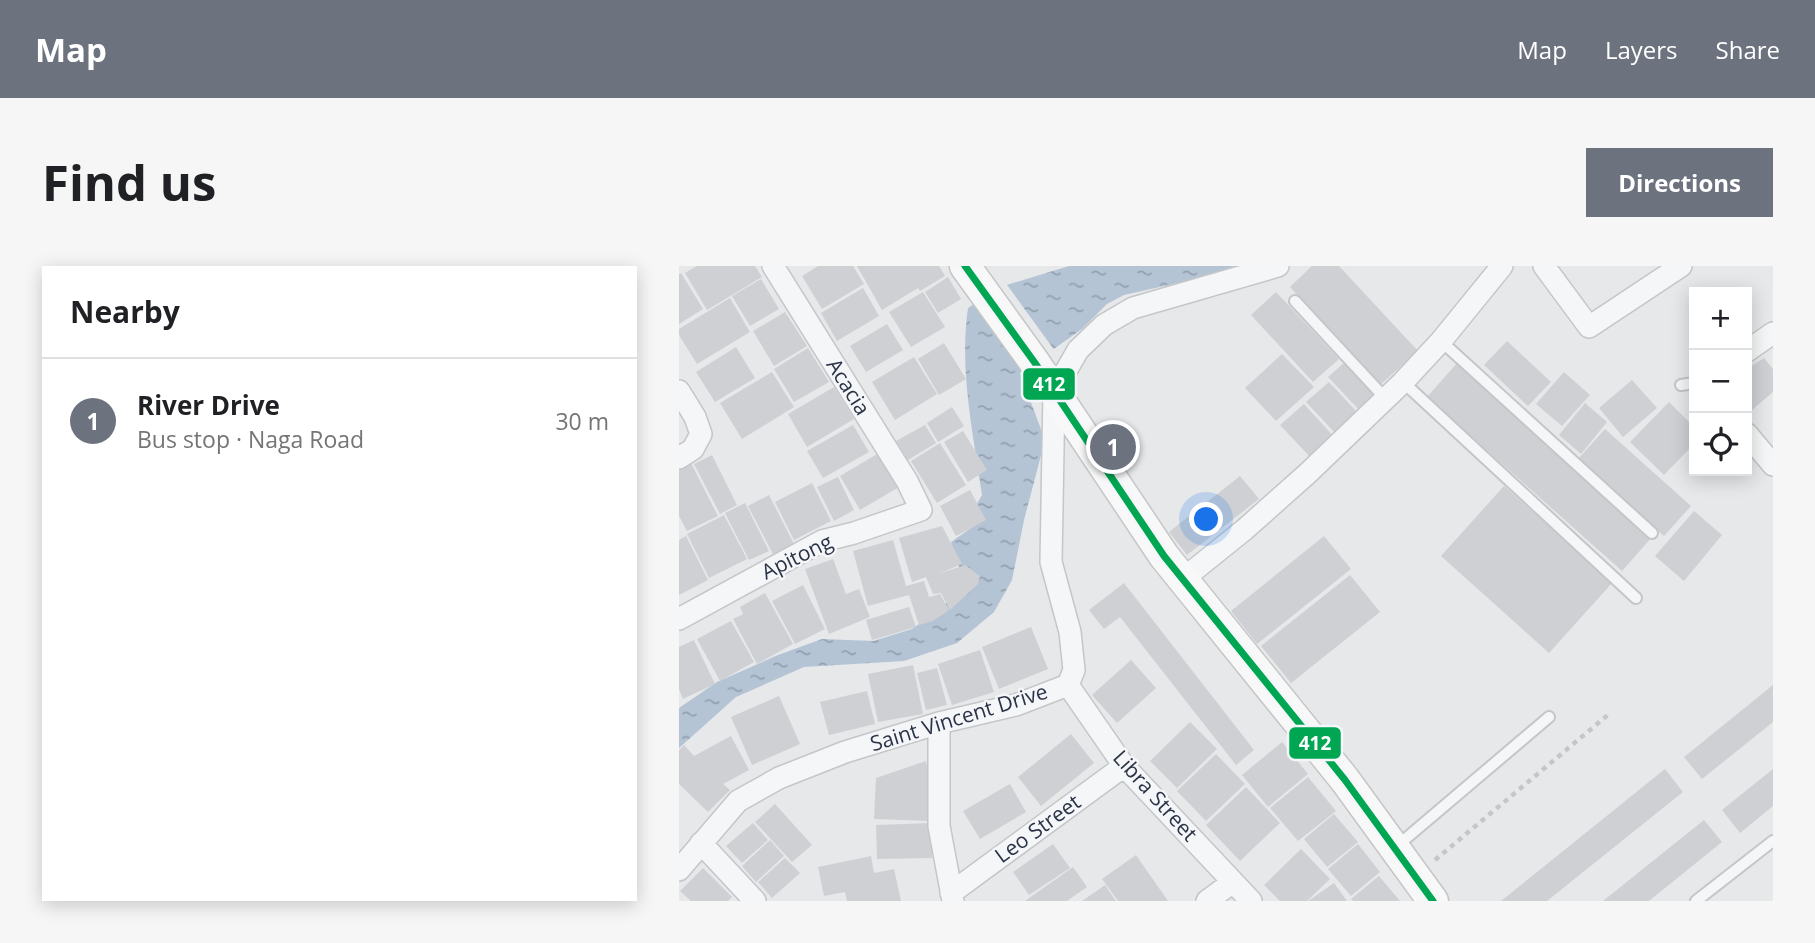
<!DOCTYPE html>
<meta charset="utf-8">
<style>
:root{--surface:#fff;--page:#f6f6f6;--text:#202124;--muted:#757577;--line:#e0e0e0;--accent:#6c737f}
body{margin:0;font-family:"Open Sans",sans-serif;background:var(--page);color:var(--text)}
.controls{position:absolute;right:21px;top:21px;display:grid;overflow:hidden;border-radius:0px;box-shadow:0 4px 18px #0003}
.controls button{width:63px;height:63px;display:grid;place-items:center;padding:0;border:0;border-bottom:2px solid var(--line);background:var(--surface);color:var(--text);font:35px sans-serif}
.you{position:absolute;left:528px;top:254px;width:24px;height:24px;margin:-18px;border:5px solid #fff;border-radius:50%;background:#1a73e8;box-shadow:0 0 0 10px #1a73e833}
.badge{display:grid;place-items:center;width:46px;height:46px;border-radius:50%;background:var(--accent);color:#fff;font-size:23px;font-weight:700}
.pin{position:absolute;translate:-50% -50%;border:4px solid #fff;box-shadow:0 2px 7px #0006}
.list{margin:0;padding:0;list-style:none}
h2{display:flex;justify-content:space-between;align-items:center;height:91px;margin:0;padding:0 28px;font-size:30px}
h2 small{font-size:23px;font-weight:400;color:var(--muted)}
.list li{display:grid;grid-template-columns:46px 1fr auto;gap:21px;align-items:center;box-sizing:border-box;height:126px;padding:0 28px;border-top:2px solid var(--line)}
.list b{display:block;font-size:26px;white-space:nowrap}
.list p{margin:0;font-size:23px;white-space:nowrap;color:var(--muted)}
.list em{font-size:23px;font-style:normal;color:var(--muted)}
.icon{flex:none;width:38px;height:38px;fill:none;stroke:currentColor;stroke-width:2;stroke-linecap:round;stroke-linejoin:round}
.map{position:relative;flex:none;width:1094px;height:635px;overflow:hidden;border-radius:0px}
header{display:flex;align-items:center;gap:42px;box-sizing:border-box;height:98px;padding:0 35px;background:var(--accent);color:#fff}
header strong{font-size:33px}
nav{display:flex;gap:38px;margin-inline-start:auto;font-size:24px}
.intro{display:flex;align-items:center;justify-content:space-between;box-sizing:border-box;height:168px;padding:0 42px}
h1{margin:0;font-size:49px}
.button{padding:18px 32px;border-radius:0px;background:var(--accent);color:#fff;font-size:24px;font-weight:700}
main{display:flex;gap:42px;padding:0 42px}
aside{flex:1;background:var(--surface);border-radius:0px;box-shadow:0 4px 18px #0003}
.map>svg:first-child{display:block}
</style>
<header>
<strong>Map</strong>
<nav><a>Map</a><a>Layers</a><a>Share</a></nav>
</header>
<div class="intro"><h1>Find us</h1><a class="button">Directions</a></div>
<main>
<aside>
<h2>Nearby<small></small></h2>
<ul class="list">
<li><span class="badge">1</span><div><b>River Drive</b><p>Bus stop · Naga Road</p></div><em>30 m</em></li>
</ul>
</aside>
<div class="map">
<svg width="1094" height="635" viewBox="0 0 1094 635">
<defs>
<pattern id="water-ripples" width="26" height="14" patternUnits="userSpaceOnUse" patternTransform="scale(1.75)"><rect width="26" height="14" fill="#b4c4d5"/><path d="M2 4q2-2 4 0t4 0M15 11q2-2 4 0t4 0" fill="none" stroke="#93a0af"/></pattern>
</defs>
<rect width="100%" height="100%" fill="#e6e8ea"/>
<path fill="url(#water-ripples)" d="M390,0h166l-35,12 -76,17 -17,9 -25,25 -62,44 25,67 -21,80 -12,60 -18,32 -37,31 -53,18 -100,6 -68,30 -57,51v-40l38,-26 61,-27 44,-16 51,2 39,-12 31,-22 21,-25 -13,-40 33,-23 -9,-12 7,-12c-9,-62 -23,-125 -14,-187l32,-21z"/>
<path fill="#e6e8ea" d="M326,16l50,69 -28,21 -55,-71z"/>
<path fill="#ced0d3" d="M18,0h58l7,11 -55,33 -22,-37z
M139,0h35l11,18 -42,25 -20,-33z
M178,0h82l6,10 -25,15 -2,-3 -36,22z
M633,0h27l79,85 -38,34 -90,-98z
M2,7l22,36 -24,15v-50z
M269,11l13,22 -23,14 -13,-21z
M82,13l18,30 -29,17 -18,-30z
M184,22l16,28 -42,25 -16,-28z
M244,26l22,35 -34,20 -22,-35z
M597,26l63,67 -26,23 -62,-67z
M51,32l20,34 -53,32 -18,-29v-6z
M106,46l22,34 -33,20 -21,-35z
M208,58l16,26 -37,22 -16,-26z
M828,75l44,41 -23,24 -44,-41z
M265,77l22,36 -27,16 -21,-36z
M57,81l19,31 -40,24 -19,-30z
M129,82l21,34 -35,20 -20,-33z
M603,88l32,33 -38,34 -31,-33z
M235,91l23,37 -42,26 -23,-38z
M1085,92l9,11v23l-21,18 -5,-9v-32z
M666,96l33,35 -17,15 -33,-35z
M779,96l195,174 -31,35 -195,-174z
M93,106l22,35 -52,32 -22,-36z
M885,106l26,23 -28,31 -26,-22z
M953,114l25,28 -34,29 -24,-29z
M650,116l29,31 -22,21 -30,-32z
M155,121l20,32 -47,28 -19,-33z
M990,136l25,25v17l-30,31 -34,-33z
M906,137l22,19 -26,32 -22,-19z
M625,138l32,35 -23,21 -33,-35z
M273,141l12,19 -26,16 -11,-19z
M174,159l16,27 -46,26 -16,-27z
M246,159l11,18 -28,17 -12,-19z
M926,163l86,77 -27,30 -86,-77z
M284,165l24,39 -19,12 -24,-40z
M261,177l26,42 -29,18 -26,-42z
M200,187l20,34 -39,23 -20,-34z
M33,189l25,50 -17,9 -26,-50z
M12,197l27,53 -31,15 -8,-15v-47z
M561,210l19,23 -72,56 -18,-23z
M159,211l16,33 -20,11 -17,-34z
M133,217l19,38 -37,19 -19,-38z
M825,220l108,97 -63,70 -108,-97z
M291,224l16,30 -30,16 -16,-30z
M90,229l25,49 -21,10 -25,-48z
M66,237l24,48 -20,9 -24,-47z
M1015,245l28,24 -38,46 -29,-25z
M45,249l23,44 -38,19 -22,-44z
M263,260l20,38 -24,10 27,-9 15,11 -2,8 -28,26 -9,-17 -8,1 -7,-17 -14,5 -13,-44z
M7,270l22,44 -29,15v-55z
M645,270l27,33 -94,75 -26,-33z
M214,274l13,46 18,-5 5,16 11,-3 9,16 -16,11 -14,4 -10,-30 -41,11 -15,-55z
M154,293l13,35 13,-5 11,28 -41,17 -24,-65z
M671,309l30,37 -89,71 -30,-37z
M445,317l130,167 -18,15 -116,-148 -16,12 -15,-19z
M124,319l22,44 -30,15 -23,-43z
M86,327l28,51 -36,20 -24,-45 10,-5 -3,-7z
M230,341l7,20 -44,13 -6,-20z
M52,355l23,41 -34,19 -23,-42z
M352,361l17,42 -49,20 -17,-42z
M15,374l21,44 -32,15 -4,-10v-42z
M301,384l14,42 -42,13 -14,-41z
M452,394l25,28 -39,35 -25,-28z
M234,399l10,49 -45,8 -10,-48z
M258,402l10,37 -21,5 -9,-37z
M1094,419v37l-71,57 -18,-22z
M188,425l8,33 -46,11 -9,-33z
M100,430l21,48 -48,21 -21,-48z
M511,456l27,27 -40,39 -27,-27z
M392,468l23,29 -53,43 -23,-29z
M52,470l18,34 -26,14 7,6 -22,22 -29,-28v-34l5,-5 10,11z
M603,476l26,32 -40,33 -26,-32z
M537,488l29,30 -39,37 -29,-30z
M247,495l4,19 -1,41 -55,-2 2,-41z
M986,503l18,23 -136,109h-46z
M1094,503v37l-33,27 -18,-23z
M629,511l28,34 -38,30 -28,-33z
M331,518l16,28 -46,27 -17,-28z
M567,521l34,36 -40,38 -34,-36z
M96,538l37,41 -20,17 -37,-40z
M655,548l24,28 -31,25 -23,-28z
M1025,554l18,22 -73,59h-46z
M74,557l15,17 -26,23 -16,-17z
M253,557v35l-55,1 -1,-34z
M91,574l14,16 -28,26 -14,-16z
M374,578l17,24 -41,27 -16,-23z
M679,578l22,28 -29,24 -23,-27z
M622,583l29,30 -23,22h-27l-16,-16z
M457,589l32,46h-50l-16,-22z
M192,590l3,17 20,-4 7,32h-54l-2,-9 -21,4 -6,-29z
M106,592l15,15 -28,25 -14,-16z
M394,601l14,20 -20,14h-42z
M24,602l29,29 -4,4h-37l-11,-10z
M700,610l21,25h-47l-2,-2z
M655,617l13,18h-39z
M426,619l11,16h-34z"/>
<g fill="none" stroke-linecap="round" stroke-linejoin="round">
<defs>
<path id="service" d="M616,35l90,97
M762,75l211,192
M724,116l233,216
M1002,119l13,-2
M718,580l152,-129
M1017,635l77,-60"/>
<path id="minor" d="M865,0l45,61 92,-61
M1068,85l26,-18
M0,125l16,26 6,17 -8,15 -14,9
M1068,168l26,31
M504,313l61,-49 63,-56 96,-92 38,-41 61,-75
M0,353l143,-78 32,-8 67,-23 -14,-29 -134,-215
M389,419l56,81 127,135
M260,457v103l14,75
M22,577l54,58
M0,604l59,-69 41,-23 66,-26 94,-29 77,-18 52,-20 6,-15 -4,-38 -19,-70 3,-170 24,-42 26,-25 29,-17 145,-42
M272,627l173,-127
M528,635l26,-19"/>
<path id="secondary" d="M286,0l70,97 129,193 181,224 88,121"/>
</defs>
<use href="#service" stroke="#c4c6c8" stroke-width="14"/>
<use href="#minor" stroke="#c4c6c8" stroke-width="24"/>
<use href="#secondary" stroke="#c4c6c8" stroke-width="33"/>
<path stroke="#c5c6ca" stroke-width="4.5" stroke-dasharray="5 5" stroke-linecap="butt" d="M756,594l174,-146"/>
<use href="#service" stroke="#f5f6f7" stroke-width="10"/>
<use href="#minor" stroke="#f5f6f7" stroke-width="21"/>
<use href="#secondary" stroke="#f8f8f8" stroke-width="30"/>
<defs>
<path id="bus-1" d="M286,0l70,97 129,193 181,224 88,121"/>
</defs>
<use href="#bus-1" stroke="#f4f6f9" stroke-width="12"/>
<use href="#bus-1" stroke="#00a651" stroke-width="7"/>
</g>
<g text-anchor="middle" stroke-width="5" stroke-linejoin="round" paint-order="stroke">
<g font-size="21" fill="#2b3445" stroke="#f4f6f9">
<text transform="translate(169 121) rotate(58)" y="7">Acacia</text>
<text transform="translate(118 291) rotate(-26)" y="7">Apitong</text>
<text transform="translate(280 452) rotate(-17)" y="7">Saint Vincent Drive</text>
<text transform="translate(476 530) rotate(48)" y="7">Libra Street</text>
<text transform="translate(359 563) rotate(-36)" y="7">Leo Street</text>
</g>
</g>
<g stroke="#f4f6f9" stroke-width="2.5">
<rect x="343" y="101" width="54" height="34" rx="7" fill="#00a651"/>
<rect x="609" y="460" width="54" height="34" rx="7" fill="#00a651"/>
</g>
<g font-size="19" text-anchor="middle" font-weight="bold" fill="#fff">
<text x="370" y="125">412</text>
<text x="636" y="484">412</text>
</g>
</svg>
<div class="controls">
<button>+</button>
<button>−</button>
<button><svg class="icon" aria-label="locate" viewBox="0 0 24 24"><circle cx="12" cy="12" r="6"/><path d="M12 2v4M12 18v4M2 12h4M18 12h4"/></svg></button>
</div>
<div class="you"></div>
<div class="pin badge" style="left:434px;top:181px">1</div>
</div>
</main>
